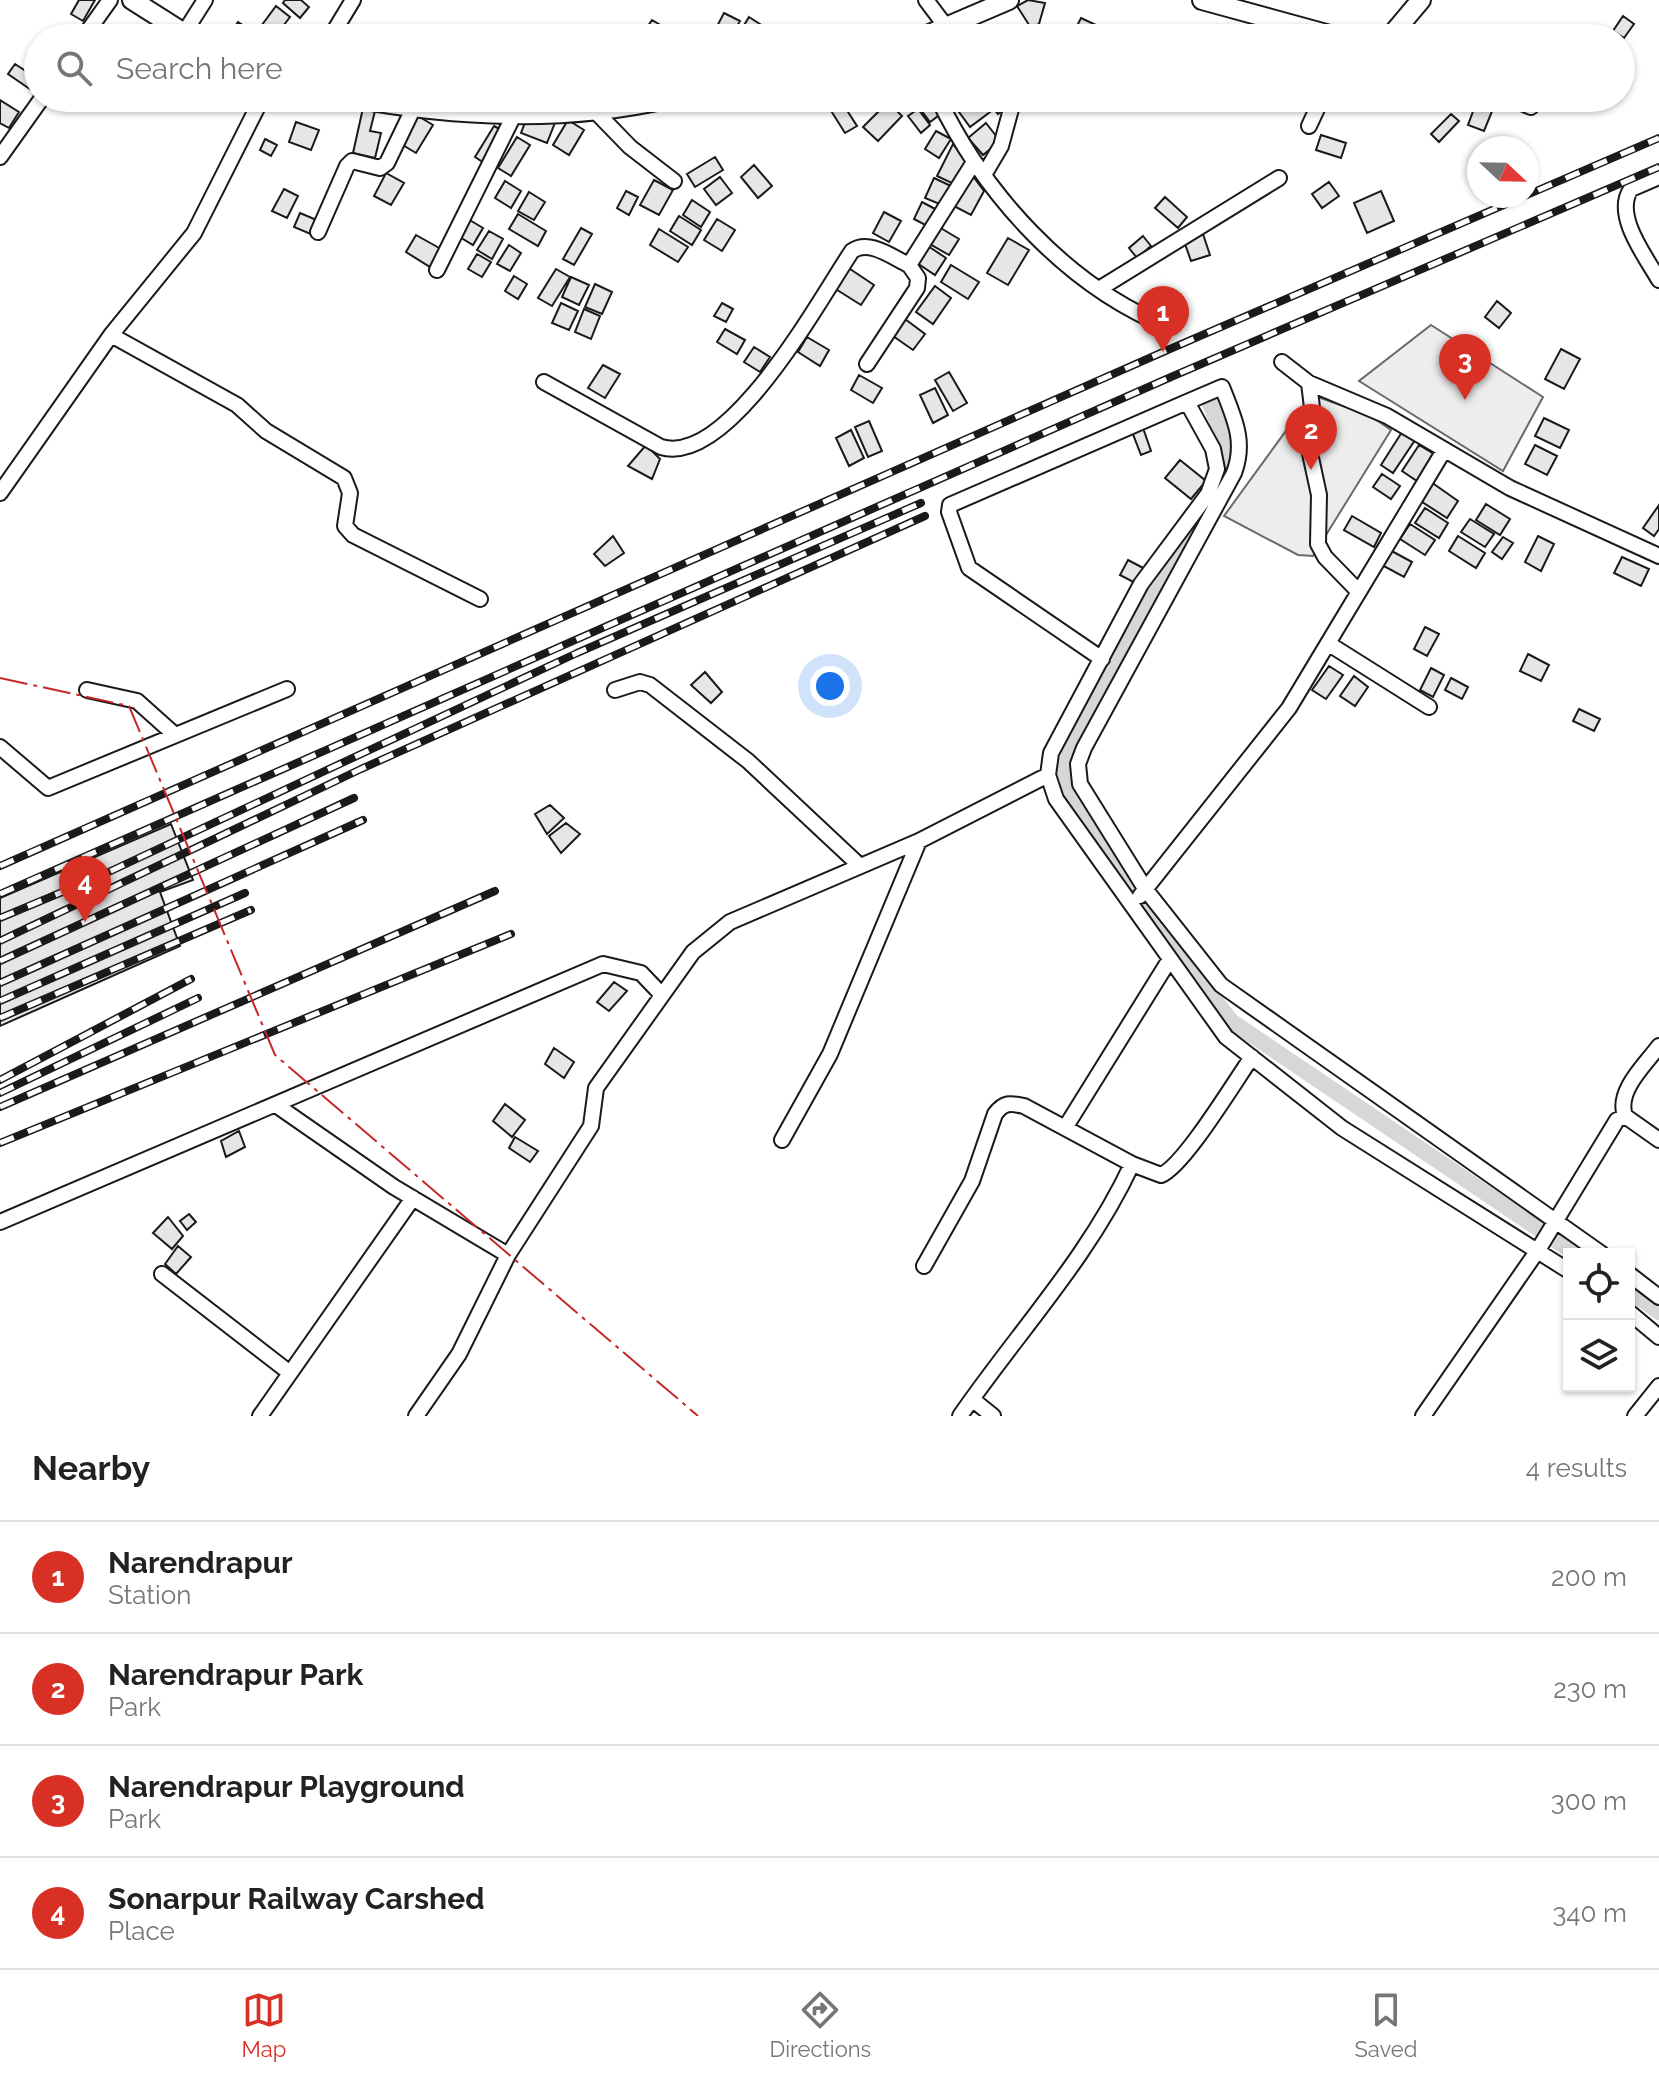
<!DOCTYPE html>
<style>
:root{--surface:#fff;--page:#f6f6f6;--text:#222;--muted:#767676;--line:#e0e0e0;--accent:#d93025}
body{margin:0;font-family:Raleway,sans-serif;background:var(--page);color:var(--text)}
.controls{position:absolute;right:24px;bottom:24px;display:grid;overflow:hidden;border-radius:0px;box-shadow:0 2px 6px #0004}
.controls button{width:72px;height:72px;display:grid;place-items:center;padding:0;border:0;border-bottom:2px solid var(--line);background:var(--surface);color:var(--text);font:40px sans-serif}
.compass{position:absolute;left:1467px;top:136px;width:72px;height:72px;border-radius:50%;background:var(--surface);box-shadow:0 2px 6px #0004;rotate:112deg}
.you{position:absolute;left:830px;top:686px;width:28px;height:28px;margin:-20px;border:6px solid #fff;border-radius:50%;background:#1a73e8;box-shadow:0 0 0 12px #1a73e833}
.badge{display:grid;place-items:center;width:52px;height:52px;border-radius:50%;background:var(--accent);color:#fff;font-size:26px;font-weight:700}
.pin{position:absolute;translate:-50% -66px;filter:drop-shadow(0 2px 4px #0008)}
.pin::after{content:'';position:absolute;top:42px;width:28px;height:24px;background:inherit;clip-path:polygon(0 0,100% 0,50% 100%)}
.list{margin:0;padding:0;list-style:none}
h2{display:flex;justify-content:space-between;align-items:center;height:104px;margin:0;padding:0 32px;font-size:34px}
h2 small{font-size:26px;font-weight:400;color:var(--muted)}
.list li{display:grid;grid-template-columns:52px 1fr auto;gap:24px;align-items:center;box-sizing:border-box;height:112px;padding:0 32px;border-top:2px solid var(--line)}
.list b{display:block;font-size:30px;white-space:nowrap}
.list p{margin:0;font-size:26px;white-space:nowrap;color:var(--muted)}
.list em{font-size:26px;font-style:normal;color:var(--muted)}
.icon{flex:none;width:44px;height:44px;fill:none;stroke:currentColor;stroke-width:2;stroke-linecap:round;stroke-linejoin:round}
.map{position:relative;flex:none;width:1659px;height:1416px;overflow:hidden}
.search{position:absolute;background:var(--surface);box-shadow:0 2px 6px #0004;left:24px;right:24px;top:24px;height:88px;display:flex;align-items:center;gap:20px;box-sizing:border-box;padding:0 28px;border-radius:44px;color:var(--muted);font-size:30px}
.sheet{height:552px;background:var(--surface)}
nav{display:flex;justify-content:space-around;align-items:center;box-sizing:border-box;height:112px;border-top:2px solid var(--line);background:var(--surface);font-size:22px;color:var(--muted)}
nav a{display:grid;justify-items:center;gap:4px}
nav .on{color:var(--accent)}
.map>svg:first-child{display:block}
</style>
<div class="map">
<svg width="1659" height="1416" viewBox="0 0 1659 1416">
<rect width="100%" height="100%" fill="#fff"/>
<path fill="#ededed" stroke="#6a6a6a" stroke-width="2" d="M1431,325l112,72 -40,74 -144,-90z
M1312,395l57,20 22,15 -78,126 -15,-1 -74,-39z"/>
<g fill="none" stroke-linecap="round" stroke-linejoin="round">
<path stroke="#d7d7d7" stroke-width="16" d="M1206,394c15,37 28,62 10,100
M1204,514l-54,86 -79,151 -8,19v18l74,111 94,122 345,233
M1629,1290l30,22"/>
</g>
<path fill="#e6e6e6" stroke="#1a1a1a" stroke-width="2" d="M79,0h16l-12,21 -12,-7z
M285,0h16l8,7 -9,11 -17,-15z
M1028,0l17,3 -6,21 -8,4 -14,-22z
M276,6l14,11 -16,21h-11l-7,-5z
M724,13l16,8 -10,17 -15,-8z
M1623,16l11,8 -10,14 -11,-7z
M749,17l14,9 -6,10 -14,-9z
M1081,18l15,7 -7,13h-18z
M652,20l17,10 -5,8 -23,-2z
M238,22l14,9 -5,7h-19z
M298,25l22,12 -1,1h-28z
M118,28l15,8v2h-21z
M15,64l23,15 -1,15 -29,-20z
M823,98h16l18,28 -12,7z
M930,98l12,15 -12,9 -12,-16z
M979,98l11,14 -20,15 -11,-15z
M985,98h19l3,9 -9,7z
M1478,98l17,6 -11,27 -16,-6z
M0,100l19,12 -10,16 -9,-5z
M888,102l14,14 -24,25 -15,-14z
M363,108l12,3 -5,20 11,2 -6,25 -22,-5z
M918,109l12,16 -9,8 -13,-17z
M1451,114l8,7 -20,21 -8,-8z
M418,116l15,9 -17,28 -15,-9z
M526,120h30l-9,23 -26,-10z
M568,120l16,10 -15,25 -16,-10z
M296,122l23,8 -8,20 -22,-8z
M986,123l14,18 -17,14 -15,-17z
M494,126l11,6 -19,32 -11,-7z
M936,131l15,8 -12,19 -14,-9z
M1321,135l25,8 -5,15 -25,-8z
M517,137l13,8 -19,31 -13,-8z
M265,139l12,6 -6,11 -11,-6z
M953,144l14,18 -11,23 -19,-9z
M715,157l8,13 -28,17 -8,-13z
M754,165l18,21 -14,12 -17,-21z
M969,171l15,20 -13,24 -19,-10z
M386,173l18,10 -13,22 -17,-9z
M720,177l12,16 -16,12 -12,-16z
M934,178l17,8 -9,19 -17,-7z
M654,180l19,10 -14,25 -19,-10z
M505,181l16,10 -10,17 -16,-10z
M1329,182l10,14 -17,12 -10,-14z
M284,189l14,7 -11,22 -15,-7z
M626,191l12,6 -9,18 -12,-7z
M1381,191l13,30 -27,12 -13,-30z
M529,192l16,10 -11,18 -16,-9z
M1165,197l22,20 -9,11 -23,-20z
M692,200l18,12 -9,15 -18,-12z
M922,202l17,9 -8,17 -17,-9z
M884,212l17,9 -12,21 -16,-9z
M300,213l19,8 -6,14 -19,-8z
M518,214l28,17 -8,15 -29,-17z
M679,216l22,14 -9,15 -22,-14z
M468,219l15,9 -10,17 -15,-9z
M717,219l18,11 -13,21 -18,-11z
M939,227l20,12 -10,16 -19,-11z
M581,228l11,6 -18,31 -11,-6z
M659,229l29,18 -10,15 -28,-17z
M489,231l14,8 -11,20 -15,-9z
M1203,234l7,21 -19,6 -7,-20z
M416,235l25,14 -11,18 -24,-15z
M1143,236l8,10 -14,12 -8,-10z
M1008,238l21,12 -21,35 -21,-12z
M509,245l12,8 -11,18 -13,-7z
M928,246l18,12 -11,17 -18,-12z
M477,254l14,8 -9,15 -14,-8z
M951,265l28,17 -11,17 -27,-17z
M847,267l27,18 -13,20 -27,-17z
M556,269l14,8 -18,29 -14,-8z
M514,276l13,8 -9,15 -13,-8z
M571,277l18,8 -10,20 -17,-8z
M595,284l17,8 -10,22 -17,-7z
M935,286l16,12 -18,26 -17,-12z
M1497,301l14,12 -12,15 -14,-11z
M561,303l17,8 -9,19 -17,-7z
M722,303l11,6 -7,13 -12,-6z
M584,309l16,7 -9,23 -16,-7z
M905,319l20,15 -12,16 -20,-14z
M725,329l20,11 -8,14 -20,-12z
M807,337l22,13 -9,16 -22,-14z
M754,347l16,10 -10,15 -16,-10z
M1561,349l19,10 -16,30 -19,-10z
M603,365l17,9 -15,24 -17,-10z
M949,372l18,31 -14,8 -18,-31z
M859,375l23,13 -9,15 -22,-13z
M935,388l13,27 -15,8 -13,-28z
M1544,418l25,12 -9,18 -25,-12z
M869,421l13,30 -14,6 -13,-30z
M1142,425l9,26 -10,4 -10,-26z
M851,430l13,28 -15,8 -13,-28z
M1402,432l13,8 -22,33 -12,-8z
M646,445l14,14 -8,20 -24,-13z
M1419,445l15,9 -17,27 -15,-10z
M1535,445l22,11 -10,19 -22,-11z
M1180,460l26,21 -15,18 -26,-21z
M1382,474l18,12 -9,13 -18,-12z
M1431,482l27,19 -11,17 -28,-18z
M1486,504l24,15 -10,16 -24,-15z
M1659,505v24l-5,7 -11,-8z
M1425,508l23,15 -9,15 -24,-15z
M1352,516l29,17 -7,14 -30,-17z
M1470,519l24,15 -9,13 -24,-15z
M1410,524l25,16 -10,15 -25,-16z
M613,536l11,17 -19,13 -11,-12z
M1458,536l27,17 -9,15 -27,-17z
M1538,536l16,8 -13,27 -16,-9z
M1503,537l10,6 -11,16 -10,-7z
M1388,549l24,13 -8,15 -24,-13z
M1622,557l27,12 -8,17 -27,-13z
M1128,560l19,10 -8,15 -19,-10z
M1425,627l14,7 -12,22 -13,-7z
M1528,654l21,11 -8,16 -21,-10z
M1329,666l14,9 -17,24 -14,-9z
M1431,668l13,7 -11,22 -13,-7z
M705,672l17,20 -11,11 -20,-18z
M1354,676l14,11 -13,19 -15,-10z
M1451,678l17,9 -6,12 -17,-9z
M1579,709l21,10 -6,12 -21,-10z
M550,805l14,13 -17,16 -12,-20z
M566,823l14,11 -19,19 -12,-17z
M171,824l22,56 -33,12 20,54 -180,80v-128z
M614,982l13,9 -18,20 -12,-9z
M554,1048l20,14 -10,16 -19,-14z
M505,1104l20,16 -13,17 -19,-16z
M239,1131l6,16 -19,10 -5,-16z
M515,1137l23,14 -8,11 -21,-14z
M189,1214l7,8 -9,8 -7,-9z
M168,1217l15,19 -11,13 -19,-16z
M178,1246l13,11 -15,17 -11,-10z"/>
<g fill="none" stroke-linecap="round" stroke-linejoin="round">
<defs>
<path id="minor" d="M926,0l21,28
M184,33l21,-33
M83,38l27,-38
M330,38l23,-38
M938,98c46,96 129,188 230,229
M1510,98l21,9
M595,111l35,36 44,34
M1309,126l13,-28
M0,157l42,-59
M984,175l17,-29 13,-48
M1659,177l-28,12c-18,26 15,68 28,91
M318,232l29,-66 5,-5 28,7 7,-5 27,-56
M437,270l78,-157
M1099,289l180,-111
M111,335l126,70 29,26 78,47 6,15 -5,33 8,9 127,64
M1282,362l27,21 78,33 123,72 149,68
M867,364l50,-76 1,-10 -9,-13
M544,382l117,65c68,20 158,-147 191,-196 17,-12 40,6 57,14l65,-103
M1309,383l4,33 -5,28 11,51 -1,49 7,13 33,34
M1187,402l35,-15c12,31 24,54 12,86l-150,275 -6,16 2,20 66,106 75,95 381,269
M0,493l111,-158 83,-102 68,-135
M1329,644l100,63
M1102,659l-133,-91 -20,-56 1,-7 237,-103 26,47 4,20 -9,25 -67,90 -90,169 -3,22 8,24 170,238 116,91 227,143
M87,690l50,11 38,34
M615,690l25,-8 10,3 98,76 110,103
M0,747l48,41 239,-99
M1140,896l149,-188 154,-256
M276,1105l118,82 114,68
M1625,1116c-9,-25 20,-51 34,-70
M1065,1128l105,-169
M782,1140l48,-86 89,-213
M0,1222l603,-258 38,9 21,22
M924,1266l48,-85 23,-67c9,-12 15,-11 29,-8l108,58 29,11c23,-9 74,-94 91,-118
M162,1274l128,99
M1629,1274l30,23
M1629,1312l30,25
M972,1399l21,17
M260,1416l153,-218
M416,1416l43,-62 49,-99 83,-129 5,-38 97,-136 37,-30 189,-81 129,-66
M960,1416c58,-84 129,-159 172,-252
M1423,1416l115,-166 79,-130 8,-4 34,24
M1635,1416l24,-30"/>
<path id="tertiary" d="M132,0l60,38
M1202,0l139,38
M920,38l89,-38
M1389,38l32,-38
M354,98c102,19 214,24 316,0"/>
</defs>
<use href="#minor" stroke="#1a1a1a" stroke-width="18"/>
<use href="#tertiary" stroke="#1a1a1a" stroke-width="22"/>
<use href="#minor" stroke="#fff" stroke-width="14"/>
<use href="#tertiary" stroke="#fff" stroke-width="18"/>
<defs>
<path id="rail" d="M0,866l1163,-514 496,-214
M0,894l1171,-517 488,-210
M0,918l98,-41 479,-224 344,-150
M0,941l361,-172 564,-253
M0,961l354,-163
M0,983l363,-163
M0,1001l245,-108
M0,1018l251,-108
M0,1080l191,-101
M0,1093l198,-95
M0,1107l495,-216
M0,1143l511,-209"/>
</defs>
<use href="#rail" stroke="#1a1a1a" stroke-width="8"/>
<use href="#rail" stroke="#fff" stroke-width="5" stroke-dasharray="15" stroke-linecap="butt"/>
<path stroke="#c62828" stroke-width="2" stroke-dasharray="28 6 4 6" stroke-linecap="butt" d="M0,678l129,28 146,349 423,361"/>
</g>
</svg>
<div class="controls">
<button><svg class="icon" aria-label="locate" viewBox="0 0 24 24"><circle cx="12" cy="12" r="6"/><path d="M12 2v4M12 18v4M2 12h4M18 12h4"/></svg></button>
<button><svg class="icon" aria-label="layers" viewBox="0 0 24 24"><path d="M12 4l9 5-9 5-9-5zM3 14l9 5 9-5"/></svg></button>
</div>
<svg class="compass" viewBox="-18 -18 36 36"><path d="M0-13l5 13h-10z" fill="#e53935"/><path d="M0 13l5-13h-10z" fill="#767676"/></svg>
<div class="you"></div>
<div class="pin badge" style="left:1163px;top:352px">1</div>
<div class="pin badge" style="left:1311px;top:470px">2</div>
<div class="pin badge" style="left:1465px;top:400px">3</div>
<div class="pin badge" style="left:85px;top:922px">4</div>
<div class="search"><svg class="icon" aria-label="search" viewBox="0 0 24 24"><circle cx="10" cy="10" r="6"/><path d="M15 15l6 6"/></svg>Search here</div>
</div>
<section class="sheet">
<h2>Nearby<small>4 results</small></h2>
<ul class="list">
<li><span class="badge">1</span><div><b>Narendrapur</b><p>Station</p></div><em>200 m</em></li>
<li><span class="badge">2</span><div><b>Narendrapur Park</b><p>Park</p></div><em>230 m</em></li>
<li><span class="badge">3</span><div><b>Narendrapur Playground</b><p>Park</p></div><em>300 m</em></li>
<li><span class="badge">4</span><div><b>Sonarpur Railway Carshed</b><p>Place</p></div><em>340 m</em></li>
</ul>
</section>
<nav>
<a class="on"><svg class="icon" aria-label="map" viewBox="0 0 24 24"><path d="M3 6l6-2 6 2 6-2v14l-6 2-6-2-6 2zM9 4v14M15 6v14"/></svg>Map</a>
<a><svg class="icon" aria-label="directions" viewBox="0 0 24 24"><path d="M12 3l9 9-9 9-9-9zM9 14v-3h6M13 9l2 2-2 2"/></svg>Directions</a>
<a><svg class="icon" aria-label="saved" viewBox="0 0 24 24"><path d="M7 4h10v16l-5-4-5 4z"/></svg>Saved</a>
</nav>
